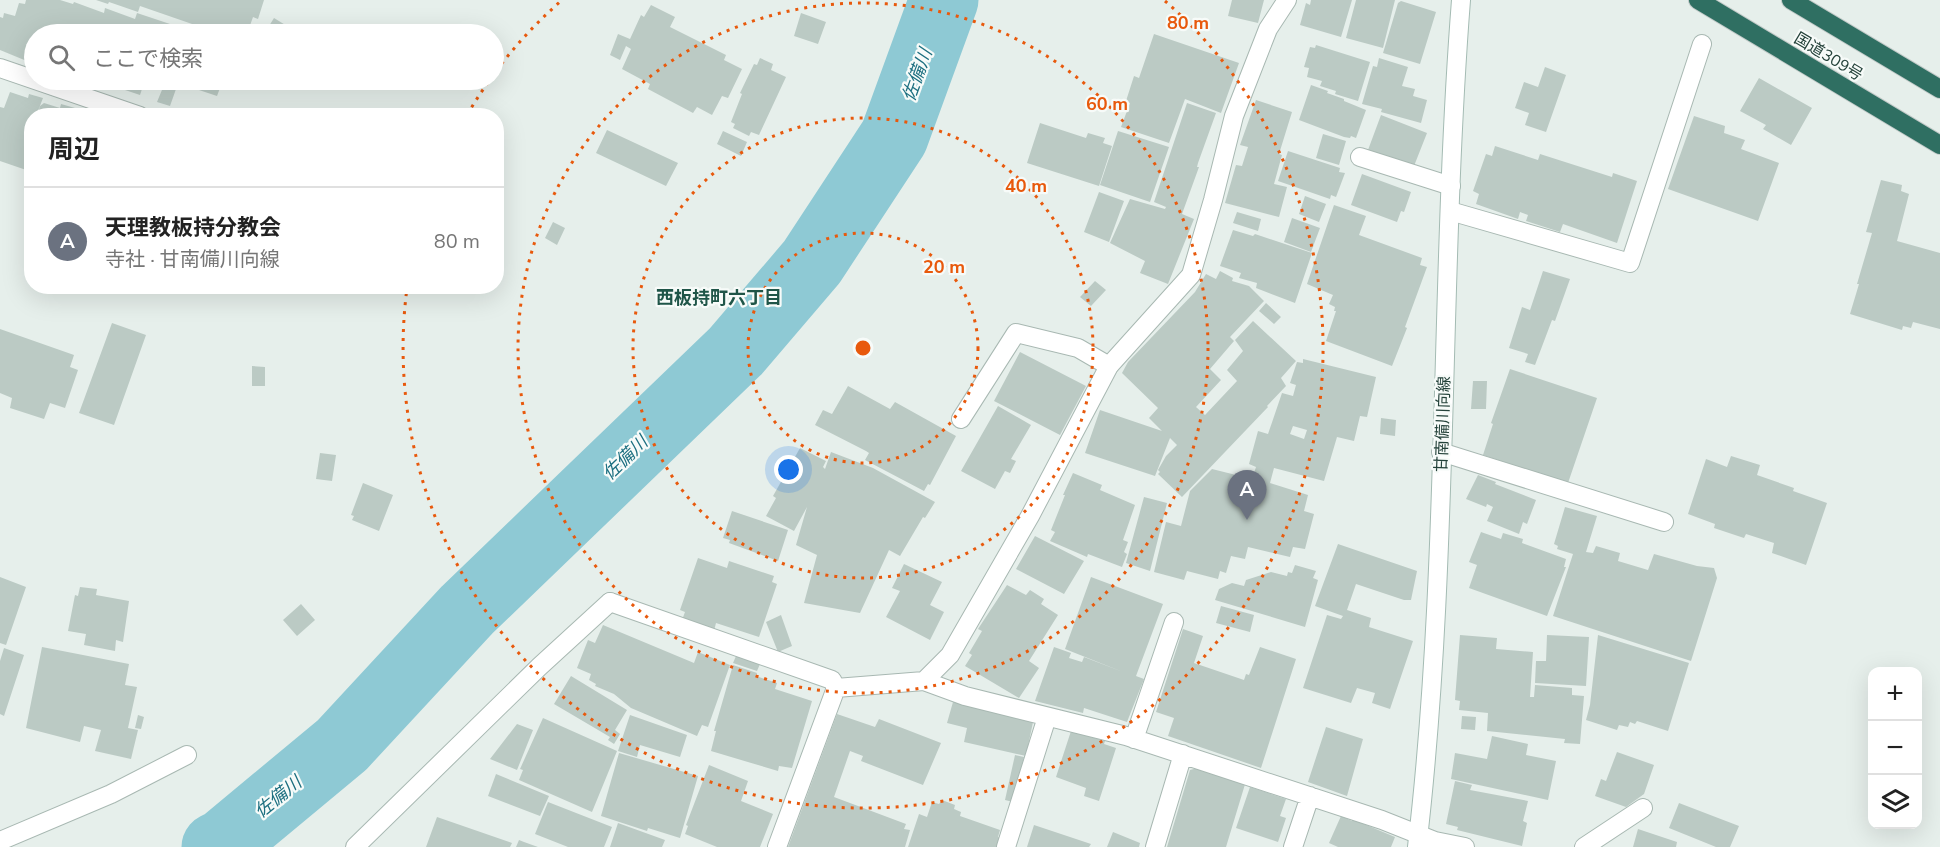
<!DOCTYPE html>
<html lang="ja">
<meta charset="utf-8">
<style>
:root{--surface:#fff;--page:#f2f2f2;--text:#222;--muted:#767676;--line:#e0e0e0;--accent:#0b8043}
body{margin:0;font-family:"Nunito Sans","Noto Sans JP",sans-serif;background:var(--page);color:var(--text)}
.controls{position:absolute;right:18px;bottom:18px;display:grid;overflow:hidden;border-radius:12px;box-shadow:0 6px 24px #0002}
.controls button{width:54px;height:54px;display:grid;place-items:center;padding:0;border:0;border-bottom:2px solid var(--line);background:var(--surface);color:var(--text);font:30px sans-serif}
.you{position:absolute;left:789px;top:470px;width:21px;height:21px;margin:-15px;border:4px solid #fff;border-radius:50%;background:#1a73e8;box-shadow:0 0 0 9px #1a73e833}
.badge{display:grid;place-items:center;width:39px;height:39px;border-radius:50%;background:var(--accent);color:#fff;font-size:20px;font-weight:700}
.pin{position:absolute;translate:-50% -50px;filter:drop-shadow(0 2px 3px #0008)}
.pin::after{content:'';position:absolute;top:32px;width:21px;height:18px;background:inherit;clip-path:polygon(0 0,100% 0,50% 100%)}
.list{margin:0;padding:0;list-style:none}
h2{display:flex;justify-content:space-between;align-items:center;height:78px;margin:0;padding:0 24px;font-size:26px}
h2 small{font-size:20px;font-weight:400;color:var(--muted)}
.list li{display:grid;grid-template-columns:39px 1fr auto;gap:18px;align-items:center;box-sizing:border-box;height:108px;padding:0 24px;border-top:2px solid var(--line)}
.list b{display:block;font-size:22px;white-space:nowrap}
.list p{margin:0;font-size:20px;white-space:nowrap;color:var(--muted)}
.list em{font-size:20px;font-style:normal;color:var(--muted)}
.icon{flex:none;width:33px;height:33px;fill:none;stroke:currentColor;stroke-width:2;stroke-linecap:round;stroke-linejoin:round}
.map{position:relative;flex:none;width:1940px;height:847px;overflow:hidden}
.search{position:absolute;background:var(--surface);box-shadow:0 6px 24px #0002;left:24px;top:24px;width:480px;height:66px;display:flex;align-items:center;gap:15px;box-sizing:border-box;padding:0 21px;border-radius:33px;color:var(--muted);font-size:22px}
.panel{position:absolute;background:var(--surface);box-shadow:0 6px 24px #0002;left:24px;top:108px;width:480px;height:186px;border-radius:24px}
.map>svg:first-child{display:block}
</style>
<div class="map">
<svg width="1940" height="847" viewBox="0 0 1940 847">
<rect width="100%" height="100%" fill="#e6efeb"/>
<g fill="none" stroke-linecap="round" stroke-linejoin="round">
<path stroke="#8ec9d4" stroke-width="69" d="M216,847l8,-4 118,-98 125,-135 269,-259 76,-89 82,-125 50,-137"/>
</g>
<path fill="#bbcac4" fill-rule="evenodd" d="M26,0h34l13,4 1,-2 30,11 1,-5 30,11 2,-6 63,21h-166v30l-34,-14v-33l3,1 1,-5 11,3 4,-13 6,1z
M96,0h168l-6,19 -5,-2 -6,17h-26l-81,-28 -2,6 -29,-10 -1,2z
M1232,0h32l-6,23 -30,-7z
M1311,0h41l-11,37 -41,-12 6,-22 4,2z
M1356,0h39l-12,48 -37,-10z
M1401,1l35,11 -16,52 -37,-11 15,-50z
M651,5l24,12 -5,10 56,28 -2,5 18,9 -14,29 -6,-2 -10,19 -15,-8 -4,6 -45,-24 2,-5 -28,-15 9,-20 -5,-3 -6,14 -10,-5 8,-21 12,5 11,-24 3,2z
M801,13l25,9 -8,22 -24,-8z
M274,18l13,8 -5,8h-18z
M1154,34l85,29 -18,50 -36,-14 -16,44 -48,-16 9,-24 -4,-2 8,-25 5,2z
M1316,45l54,17 -12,39 -23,-7 1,-3 -16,-5 2,-5 -15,-4 2,-9 -5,-1 6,-20 5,1z
M760,58l13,6 -2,6 15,7 -27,58 -8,-3 -2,4 -16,-8 2,-4 -4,-2 11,-28 -2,-1 14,-29 3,1z
M1379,58l29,9 -6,19 13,3 -2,7 14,4 -6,23 -40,-11 1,-3 -20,-5 11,-38 4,1z
M1545,67l21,8 -20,57 -21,-7 4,-12 -14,-5 9,-26 14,5z
M1759,78l53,30 -21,37 -28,-16 3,-4 -26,-14z
M91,80h24l-3,7z
M119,80h26l-5,15 -24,-8z
M149,80h74l-6,16 -36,-12 -2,6 -3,-1 -6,17 -13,-4 7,-17z
M1311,85l17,6 -1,2 17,6v2l22,9 -10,28 -5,-2 -1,2 -6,-1 -45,-17z
M10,92l18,6 1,-4 14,4 -7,18h-4v56l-32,-11v-54l4,1z
M1256,100l36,12 -13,42 3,1 -8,29 13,3 -8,30 -54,-14 11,-38 6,1 6,-19 -8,-2z
M44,103l16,5 1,-4 14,4 -3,8h-35l3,-10z
M1187,103l29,10 -18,50 -1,4h2l-17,47 12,5 -26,65 -28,-11 5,-12 -35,-18 20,-44 35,10 1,-2 -12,-5z
M1381,115l46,18 -13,33 -46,-16z
M1694,116l31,10 -1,7 21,7 -4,9 38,14 -21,58 -90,-32z
M1040,123l46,15 2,-5 17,5 -2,5 9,3 -13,40 -72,-23z
M607,130l71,33 -12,23 -70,-33z
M723,131l24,11 -6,14 -24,-12z
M1118,131l51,16 -19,55 -50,-17z
M1323,134l23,7 -7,24 -23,-7z
M1495,146l43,14 2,-6 72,23 1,-4 24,8 -20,62 -54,-19 -3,8 -34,-11 2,-6 -8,-3 -2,7 -42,-15 3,-10 -6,-3 13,-37 6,2z
M1288,151l52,17 -1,4 6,1 -9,24 -5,-2 -1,4 -52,-18z
M1362,174l49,18 -7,20 -3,-1 -4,11 -46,-17z
M1881,180l21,5 -1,6 8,3 -12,47 43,12v76l-27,-7 -2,6 -8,-2 -1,4 -52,-16 9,-30h-2l15,-51 -6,-1z
M1099,192l25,9 -15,41 -25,-10z
M1305,196l21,8 -7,18 -20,-8z
M1334,205l32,11 -7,19 63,23 -2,7 7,2 -22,60 2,1 -15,38 -66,-25 10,-30h-2l1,-4 -6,-3 4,-9 -26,-11z
M1237,212l24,7 -3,12 -25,-8z
M1292,218l28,10 -9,24 -27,-10z
M553,222l12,6 -8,17 -12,-7z
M1233,230l20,6 2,-2 57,19 -17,50 -39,-15 1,-5 -18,-5 2,-5 -21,-7z
M1220,271l13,7 -1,3 17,5 15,15 -34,36 4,4 -24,28 11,11 -25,27 9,8 32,-34 -10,-11 16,-19 -8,-11 18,-19 43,40 -15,17 5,8 -19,20 1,1 -86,90 -24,-23 2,-2 -2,-2 8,-14 11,-11 -7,-7 -15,38 -70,-23 15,-43 62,21 -13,-13 9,-10 -36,-35 6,-11 67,-70 11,-18 10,5z
M1543,271l27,8 -15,42 -3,-1 -17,45 -10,-3 3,-8 -19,-6 13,-41 8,3z
M1095,281l11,9 -15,16 -11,-9z
M1266,303l15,14 -7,7 -15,-13z
M112,323l34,12 -32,90 -35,-12z
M0,329l74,26 -4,12 8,3 -13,38 -15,-5 -6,16 -34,-11 2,-10 -12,-5z
M1020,352l66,34 -26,49 -66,-34z
M1303,359l73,18 -9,40 -7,-1 -6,25 -17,-4 -13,44 -50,-13 -4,15 38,12 -4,16 10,3 -9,35 -12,-2 -3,10 -42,-10 -3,12 -14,-3 -5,17 -6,-2 -2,8 -31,-8 -3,9 -30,-8 12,-50 15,4 9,-35 22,-22 40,10 4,-12 -7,-3 9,-33 10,3 14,-41 11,3 3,-11 -6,-2 7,-21 6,1zM1293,426l14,4 -3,9 -14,-5z
M252,366l13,1v19h-13z
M1510,369l87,29 -29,85 -85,-28 10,-31 -2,-1z
M1473,381h14l-1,28h-15z
M848,386l42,23 5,-7 61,34 -26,49 -2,-1 -4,7 -59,-31 4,-7 -3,-2 -51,-26 8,-15 9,4z
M998,406l33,19 -20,34 5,2 -6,12 -5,-2 -10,18 -34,-18z
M1381,418l15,2 -1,16 -15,-2z
M800,448l26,13 -3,6 2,2 6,-17 42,16 62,34 -10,16 -2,-1 -23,39 -11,-6 -29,63 -56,-10 13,-48 -21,-10 11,-38 -13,24 -28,-15 10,-18 -3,-2z
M320,453l16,2 -4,26 -16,-2z
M1731,456l29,9 -3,10 37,13 -1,3 34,12 -21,62 -34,-12 2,-10 -28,-9 -2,4 -30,-10 1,-4 -27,-10 18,-55 21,8z
M1073,473l29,12 -2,5 35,15 -12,35 5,2 -4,10 3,2 -5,13 -34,-13 -1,3 -37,-16 5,-9 -4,-2 14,-35h-2z
M1478,475l18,7 -1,2 41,16 -9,24 -4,-2 -4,12 -32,-13 6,-14 -6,-3 -1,3 -20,-8z
M363,483l30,12 -14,36 -27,-11 2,-4 -3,-1z
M1144,497l23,6 -17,68 -24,-8z
M1565,507l32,9 -11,36 7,1 3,-7 24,7 -2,8 30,9 6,-16 43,12 17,2 3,10 -26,83 -138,-45 20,-62 -16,-5 1,-3 -4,-2z
M732,511l56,19 -10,31 -49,-18 1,-3 -7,-2z
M1481,532l20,7 2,-6 20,6 -1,4 44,16 -2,8h2l-19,49 -78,-28 8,-23 -8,-3z
M1035,536l49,25 -20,33 -48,-25z
M1338,544l79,27 -6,29h-7l-48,-16 -9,26 24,8 -2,9 44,14 -23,68 -18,-6 3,-10 -18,-5 -6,15 -48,-15 24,-73 14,4 2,-3 -28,-10z
M698,558l29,10 2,-7 45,15 -2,6 5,2 -18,53 -43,-14 -2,8 -32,-11 3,-8 -5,-2z
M904,564l38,18 -12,23 14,7 -14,28 -44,-23 14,-26 -8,-3z
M1295,565l21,6 -3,7 5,2 -13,47 -90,-27 4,-11 13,-6 12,3 2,-6 25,-8 16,4 1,-4 4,1z
M0,577l26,10 -20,58 -6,-2z
M1091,577l72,27 -27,72 8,3 -17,43 -43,-14 -1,5 -48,-12 19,-54 17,6 -2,5 13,4 2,-5 39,15 -58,-23z
M1007,585l19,10 4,-5 14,9 -3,5 17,11 -29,46 10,7 -20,30 -54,-32 7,-11 -3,-2 13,-22 -4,-2z
M80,587l17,2 -1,6 33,6 -6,41 -7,-2 -1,11 -31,-6 2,-11 -18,-3 7,-36 3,1z
M301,604l14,16 -18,16 -14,-16z
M1221,606l33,9 -4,17 -34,-9z
M781,615l11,31 -14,6 -12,-30z
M603,625l91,38 4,-11 32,13 -22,62 -6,-2 -5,11 -66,-28 -17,-14 -19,-8 1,-2 -7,-4 2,-6 -14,-6 11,-28 7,3z
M1183,629l20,7 -9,27 50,17 2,-6 3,1 11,-28 36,12 -35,109 -93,-32 6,-18 -18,-6z
M1460,635l37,3 -1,11 37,3 -3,45h4l1,-12 37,3v7l12,1 -4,48 -16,-1 1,-4 -78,-8 1,-18 -29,-3 1,-9 -5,-1z
M1547,635l42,2 -3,49 -51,-3 1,-22h10z
M1598,635l91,28 -21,68 -31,-10 -2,3 -5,-2 -2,5 -9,-2 -2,5 -31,-10 4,-15z
M42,647l87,17 -4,21 12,2 -9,41 10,2 -7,29 -36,-8 6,-21 -17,-4 -4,16 -54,-14z
M4,648l20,7 -20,61 -4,-2v-53z
M736,656l24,8 -3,7 -24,-8z
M733,665l24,8 -1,3 21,7 -2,6 37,12 -20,67 -13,-2 -1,5 -67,-20 5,-20h-2z
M571,676l56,34 -12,20 5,4 -6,10 -6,-4 2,-3 -56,-33z
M953,702l80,20 -7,34 -62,-14 3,-14 -20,-5z
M837,714l38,13 4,-8 62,24 -18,42 -62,-24 2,-5 -13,-5 -16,46 72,27 -2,5 6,1 -5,17h-117z
M138,715l6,2 -3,12 -6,-1z
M630,715l57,20 -7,22 -40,-12 -3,12 -19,-6z
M1462,716l14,1 -1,13 -14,-1z
M543,718l74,33 -25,61 -73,-32 4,-10 -3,-1z
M517,724l16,6 -16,40 -27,-11z
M1326,727l37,12 -16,57 -39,-14z
M1071,731l34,10 -1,3 12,4 -17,53 -15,-5 2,-8 -30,-11z
M1492,736l36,8 -2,11 30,6 -8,39 -97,-21 4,-26 32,6z
M1617,752l37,13 -10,29 -18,13 -31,-11 6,-17 5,2z
M619,753l79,23 -18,62 -32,-10 -1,3 -46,-15z
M1015,755l9,2 -11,45 -8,-2z
M709,765l39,16 -7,20 32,13 -13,33h-43l-32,-13 3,-8 -2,-1z
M1201,767l45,14 -20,66h-59l23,-77z
M496,774l53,22 -9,20 -52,-20z
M1455,781l17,4 -2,5 58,11 -5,20 4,2 -5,23 -65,-16 1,-3 -12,-3z
M1250,787l36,12 -6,17 6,2 -8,24 -42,-14z
M942,800l13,5 -1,4 7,3 -1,4 40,14 -2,7 4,2 -3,8h-91l11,-33 8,3 5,-15 7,2z
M548,802l64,25 -8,20h-36l-33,-13z
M1679,803l60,23 -9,21h-14l-47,-19z
M1341,816l11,5v-2l43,18 -4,10h-53l-9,-4z
M437,817l75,26 -2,4h-84z
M618,823l47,17 -3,7h-52z
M1034,825l57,19 -2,3h-62z
M1638,829l39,13 -1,5h-43z
M1113,832l27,11 -1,4h-32z
M519,840l5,2 14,5h-22z"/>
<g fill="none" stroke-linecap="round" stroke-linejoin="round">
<defs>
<path id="lane" d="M961,419l55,-86 62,15 31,18
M0,841l111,-47 76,-39
M355,847l184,-180 71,-65"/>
<path id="street" d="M0,68l140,48
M1360,157l91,29
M1450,211l180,52 72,-219
M1441,452l223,70
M610,602l222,78 4,8 -59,159
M924,681l26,-26 80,-139 79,-150 82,-91 22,-75 21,-84 34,-87 19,-29
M836,688l88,-7 41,15 161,40 256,84 53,21 30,6
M1134,739l40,-117
M1006,847l41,-130
M1155,847l28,-93
M1293,847l17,-51
M1584,847l59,-39"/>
<path id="secondary" d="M1417,847c33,-281 22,-565 44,-847"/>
<path id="highway" d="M1698,0l242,145
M1791,0l149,89"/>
</defs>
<use href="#lane" stroke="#a8b8b2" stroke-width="20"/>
<use href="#street" stroke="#a8b8b2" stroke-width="20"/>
<use href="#secondary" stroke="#a4bbb3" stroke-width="20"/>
<use href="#highway" stroke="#c2cac8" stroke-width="20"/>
<use href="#lane" stroke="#fff" stroke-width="18"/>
<use href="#street" stroke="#fff" stroke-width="18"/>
<use href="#secondary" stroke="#fff" stroke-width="18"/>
<use href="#highway" stroke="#2f6f62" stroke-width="18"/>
</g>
<g fill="none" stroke="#e8590c" stroke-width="3" stroke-dasharray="3 6">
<circle cx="863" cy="348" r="115"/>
<circle cx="863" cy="348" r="230"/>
<circle cx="863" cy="348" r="345"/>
<path d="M467 115A460 460 0 0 1 489 81M496 71A460 460 0 0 1 561 1M1165 1A460 460 0 1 1 407 288"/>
</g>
<g text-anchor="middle" stroke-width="4.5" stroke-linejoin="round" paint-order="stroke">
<g font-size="16" fill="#24423a" stroke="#f7fbf9">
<text transform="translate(1829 56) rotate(31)" y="6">国道309号</text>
<text transform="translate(1442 424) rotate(-88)" y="6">甘南備川向線</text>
</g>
<g font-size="18" font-style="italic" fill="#1c6f80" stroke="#f7fbf9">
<text transform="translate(917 75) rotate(-70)" y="6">佐備川</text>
<text transform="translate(625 458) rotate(-44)" y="6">佐備川</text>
<text transform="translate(278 797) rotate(-39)" y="6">佐備川</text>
</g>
<g font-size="18" font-weight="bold" fill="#1f5548" stroke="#f7fbf9">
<text x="719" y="304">西板持町六丁目</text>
</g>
</g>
<circle cx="863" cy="348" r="9" fill="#e8590c" stroke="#f7fbf9" stroke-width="3"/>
<g font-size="18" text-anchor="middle" font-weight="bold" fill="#e8590c" stroke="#f7fbf9" stroke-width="4.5" stroke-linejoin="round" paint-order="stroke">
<text x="1188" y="29">80 m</text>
<text x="1107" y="110">60 m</text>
<text x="1026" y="192">40 m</text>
<text x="944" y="273">20 m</text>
</g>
</svg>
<div class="controls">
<button>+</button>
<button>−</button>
<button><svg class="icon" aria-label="layers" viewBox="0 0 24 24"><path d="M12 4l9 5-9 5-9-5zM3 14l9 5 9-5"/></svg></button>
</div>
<div class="you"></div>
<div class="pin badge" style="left:1247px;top:520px;background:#6b7280">A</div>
<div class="search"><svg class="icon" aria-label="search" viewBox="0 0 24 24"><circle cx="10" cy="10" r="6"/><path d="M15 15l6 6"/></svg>ここで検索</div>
<section class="panel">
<h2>周辺<small></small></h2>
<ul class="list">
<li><span class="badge" style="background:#6b7280">A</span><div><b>天理教板持分教会</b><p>寺社 · 甘南備川向線</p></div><em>80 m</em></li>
</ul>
</section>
</div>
